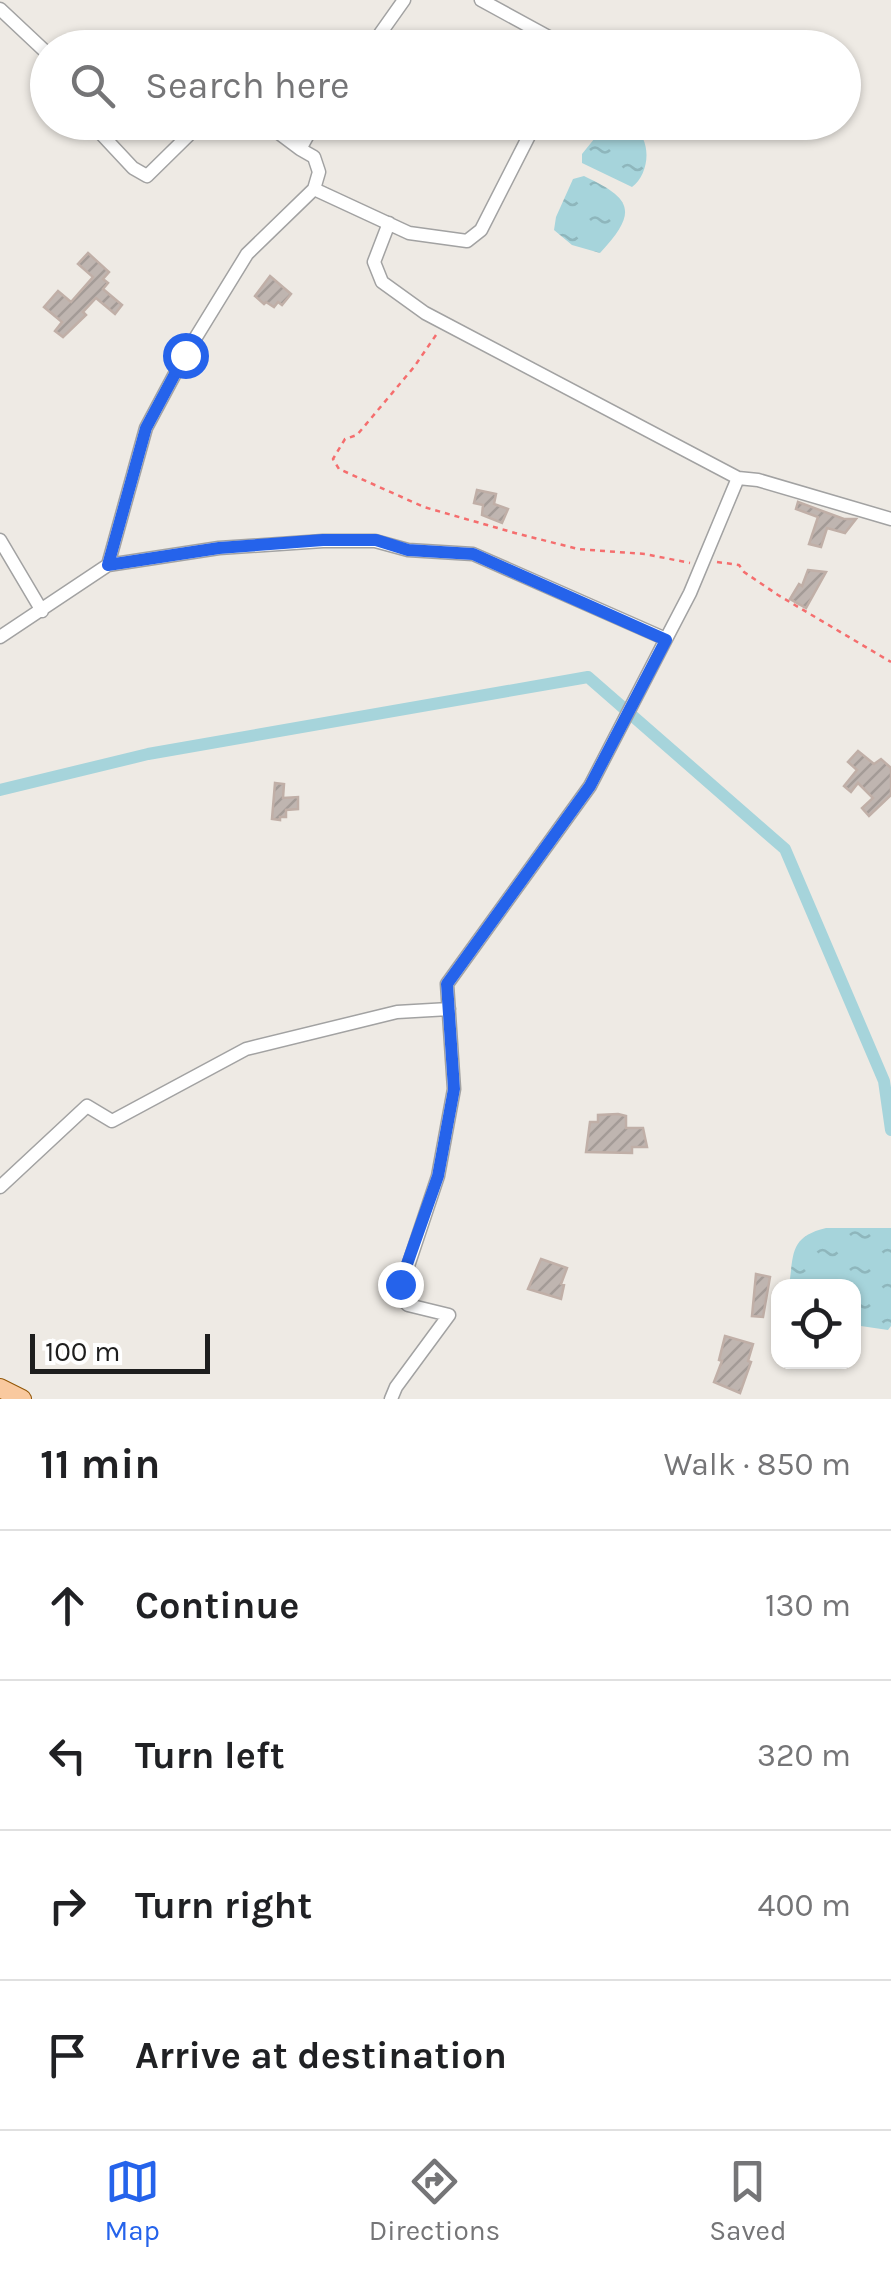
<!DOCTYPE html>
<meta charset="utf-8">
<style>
:root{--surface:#fff;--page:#f2f2f2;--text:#202124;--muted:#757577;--line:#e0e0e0;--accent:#2563eb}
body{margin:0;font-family:Karla,sans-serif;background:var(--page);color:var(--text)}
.controls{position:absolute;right:30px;bottom:30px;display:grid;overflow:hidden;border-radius:20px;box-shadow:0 2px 8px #0004}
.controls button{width:90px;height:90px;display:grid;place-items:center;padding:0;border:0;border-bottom:2px solid var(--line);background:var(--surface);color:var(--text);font:50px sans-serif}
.scale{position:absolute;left:30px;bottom:25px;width:180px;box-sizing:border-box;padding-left:10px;border:5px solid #1e1e1e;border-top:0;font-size:28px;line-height:35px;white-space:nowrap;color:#1e1e1e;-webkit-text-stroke:8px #fff;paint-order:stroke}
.stop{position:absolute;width:30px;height:30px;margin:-22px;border:8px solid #2563eb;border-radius:50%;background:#fff}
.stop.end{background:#2563eb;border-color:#fff;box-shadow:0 2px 10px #0008}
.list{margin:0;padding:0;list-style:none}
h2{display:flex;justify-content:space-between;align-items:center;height:130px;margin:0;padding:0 40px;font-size:42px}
h2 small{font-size:32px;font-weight:400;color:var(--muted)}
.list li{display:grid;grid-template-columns:65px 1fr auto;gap:30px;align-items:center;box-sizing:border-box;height:150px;padding:0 40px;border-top:2px solid var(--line)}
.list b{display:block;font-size:38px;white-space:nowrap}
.list em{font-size:32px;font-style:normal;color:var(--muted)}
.icon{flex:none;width:55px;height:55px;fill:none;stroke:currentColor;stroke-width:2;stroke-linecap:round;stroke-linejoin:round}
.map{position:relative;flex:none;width:891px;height:1399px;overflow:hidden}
.search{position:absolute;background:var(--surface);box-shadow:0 2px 8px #0004;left:30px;right:30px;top:30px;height:110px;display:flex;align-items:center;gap:25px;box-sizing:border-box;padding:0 35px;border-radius:55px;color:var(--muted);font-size:38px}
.sheet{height:730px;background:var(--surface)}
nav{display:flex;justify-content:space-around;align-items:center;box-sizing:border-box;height:140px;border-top:2px solid var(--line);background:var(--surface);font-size:28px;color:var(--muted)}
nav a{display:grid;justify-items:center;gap:5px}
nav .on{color:var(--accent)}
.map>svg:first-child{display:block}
</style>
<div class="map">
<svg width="891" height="1399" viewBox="0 0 891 1399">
<defs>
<pattern id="water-ripples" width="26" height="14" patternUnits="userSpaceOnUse" patternTransform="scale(2.5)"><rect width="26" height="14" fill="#a6d4db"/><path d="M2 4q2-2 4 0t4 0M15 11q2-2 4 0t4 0" fill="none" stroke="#8eb6bc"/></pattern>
<pattern id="building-hatch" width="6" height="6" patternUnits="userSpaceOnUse" patternTransform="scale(2.5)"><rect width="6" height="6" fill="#bfb5b0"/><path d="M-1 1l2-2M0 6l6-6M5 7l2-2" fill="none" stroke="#a49b97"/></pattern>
</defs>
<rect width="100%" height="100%" fill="#eeeae4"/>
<path fill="url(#water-ripples)" d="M607,123c8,-1 17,-2 24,2 22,13 19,49 1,62l-50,-24v-9z
M584,176c49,23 54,36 16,77l-28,-8 -18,-15 2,-13 17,-38z
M826,1228h65v98l-3,4 -34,-5v-39h-65c5,-32 0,-49 37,-58z"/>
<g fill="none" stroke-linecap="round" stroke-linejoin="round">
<path stroke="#a6d4db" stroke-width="12" d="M0,790l148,-36 440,-77 197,172 99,232 7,49"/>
</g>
<path fill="url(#building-hatch)" stroke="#c0afa7" stroke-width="2.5" d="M88,253l21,19 -6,7 5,4 -5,6 19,16 -7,9 -19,-16 -13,14 3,3 -23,22 -8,-6 7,-9 -18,-15 14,-16 13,11 22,-25 -15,-13z
M270,276l21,18 -9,11 -4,-3 -4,5 -8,-5 -2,2 -9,-8z
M477,490l19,4 -2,10 14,5 -6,14 -20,-8 1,-10 -9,-2z
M798,502l46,17h12l-11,14 -18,-5 -6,19 -12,-3 9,-27 -22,-8z
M808,570l18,2 -20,36 -16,-9 9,-15 3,2z
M858,751l16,13 7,-5 10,9v27l-22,21 -7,-8 11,-10 -15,-15 -7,9 -7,-6 13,-16 -9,-8z
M275,783l9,1 -1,14 15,-1v12l-12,1v7h-6v3l-8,-1z
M618,1114l8,2v12h17l4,19h-15v6l-46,-1 4,-30h8v-7z
M541,1259l26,9 -6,16 3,1 -3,14 -33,-10z
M756,1274l14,3 -7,40 -11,-1z
M725,1336l28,8 -5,17 3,1 -11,31 -26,-11 8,-21 -3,-1z"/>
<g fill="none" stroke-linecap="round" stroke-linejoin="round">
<defs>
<path id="minor" d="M481,0l88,48
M0,9l48,45
M370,48l34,-48
M90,122l43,46 14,8 55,-54
M264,122l36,27
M314,189l95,44 58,8 14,-11 55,-108
M389,223l-15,39 8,20 43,31 313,165
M0,540l42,71
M108,565l111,-17 104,-7h52l33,9 65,4 193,85 -76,147 -143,198 7,105 -16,87 -40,120 10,9 41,10 -53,72 -5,12
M0,637l108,-72 38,-137 39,-73 62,-101 67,-65 5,-17 -5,-15 -14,-8 15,-27
M666,639l24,-46 48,-115 20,2 133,39
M0,1187l87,-81 25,15 134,-72 151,-37 52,-3"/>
<path id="major" d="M0,1388l22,11"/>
</defs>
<use href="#minor" stroke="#a2a2a2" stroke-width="15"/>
<use href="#major" stroke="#925505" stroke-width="20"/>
<path stroke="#f56e6e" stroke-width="2.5" stroke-dasharray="5 5" stroke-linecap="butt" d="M436,335l-22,32 -57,68 -12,4 -12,20 6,10 85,38 91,26 63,16 67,5 45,9
M717,562l22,3 5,7 34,23 113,67"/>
<use href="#minor" stroke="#fff" stroke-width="12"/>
<use href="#major" stroke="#f9c99f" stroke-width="18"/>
</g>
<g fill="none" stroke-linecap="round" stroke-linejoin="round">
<path stroke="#2563eb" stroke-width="12" d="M185,355l-39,73 -38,137 111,-17 104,-8h53l32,10 65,4 193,86 -76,146 -143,198 7,105 -16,87 -38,108"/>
</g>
</svg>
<div class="controls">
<button><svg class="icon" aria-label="locate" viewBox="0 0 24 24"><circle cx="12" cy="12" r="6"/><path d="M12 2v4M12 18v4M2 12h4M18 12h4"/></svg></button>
</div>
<div class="scale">100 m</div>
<div class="stop" style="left:185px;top:355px"></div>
<div class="stop end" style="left:400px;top:1284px"></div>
<div class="search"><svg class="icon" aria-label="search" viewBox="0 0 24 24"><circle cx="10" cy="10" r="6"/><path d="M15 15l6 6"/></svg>Search here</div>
</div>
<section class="sheet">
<h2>11 min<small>Walk · 850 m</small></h2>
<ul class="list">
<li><svg class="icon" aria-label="ahead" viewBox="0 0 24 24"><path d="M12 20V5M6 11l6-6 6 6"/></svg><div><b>Continue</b></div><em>130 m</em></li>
<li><svg class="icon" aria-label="left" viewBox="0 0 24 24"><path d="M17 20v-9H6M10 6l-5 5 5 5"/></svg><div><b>Turn left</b></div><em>320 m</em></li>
<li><svg class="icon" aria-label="right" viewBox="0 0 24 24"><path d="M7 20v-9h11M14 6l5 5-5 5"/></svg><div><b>Turn right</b></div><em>400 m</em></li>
<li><svg class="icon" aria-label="arrive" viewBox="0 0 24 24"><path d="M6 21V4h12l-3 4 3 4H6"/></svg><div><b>Arrive at destination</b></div></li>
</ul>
</section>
<nav>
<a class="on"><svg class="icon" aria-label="map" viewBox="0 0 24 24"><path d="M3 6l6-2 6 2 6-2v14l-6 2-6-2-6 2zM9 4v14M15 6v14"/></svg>Map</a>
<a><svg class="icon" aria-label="directions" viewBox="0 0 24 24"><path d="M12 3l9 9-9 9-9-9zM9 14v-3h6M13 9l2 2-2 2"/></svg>Directions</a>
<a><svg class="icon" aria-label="saved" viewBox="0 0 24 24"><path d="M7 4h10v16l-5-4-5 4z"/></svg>Saved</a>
</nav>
